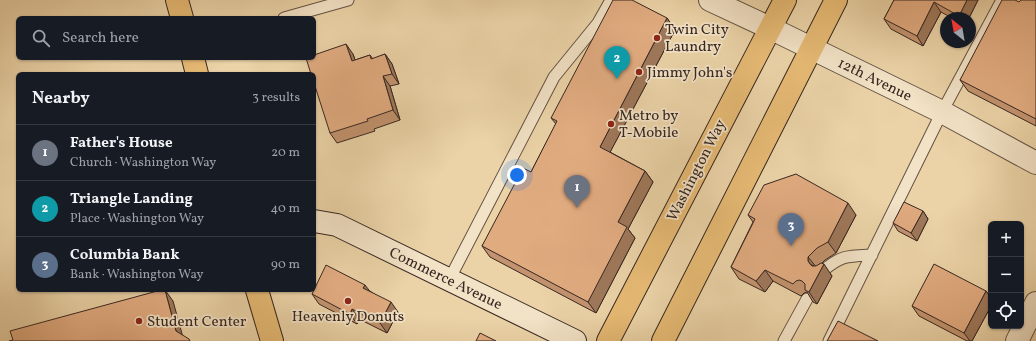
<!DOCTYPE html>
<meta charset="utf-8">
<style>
:root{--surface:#171b24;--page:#242831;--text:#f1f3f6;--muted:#9ea1a6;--line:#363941;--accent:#c59692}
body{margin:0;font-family:Vollkorn,serif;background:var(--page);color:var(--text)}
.controls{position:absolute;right:12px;bottom:12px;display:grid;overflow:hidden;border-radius:6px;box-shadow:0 1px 3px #0004}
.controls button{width:36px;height:36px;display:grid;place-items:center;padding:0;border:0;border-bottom:1px solid var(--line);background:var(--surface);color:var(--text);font:20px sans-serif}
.compass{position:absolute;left:940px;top:12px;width:36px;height:36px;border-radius:50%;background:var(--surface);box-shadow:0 1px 3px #0004;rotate:329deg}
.you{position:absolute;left:517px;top:175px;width:14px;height:14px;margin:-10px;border:3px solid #fff;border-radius:50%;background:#1a73e8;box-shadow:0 0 0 6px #1a73e833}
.badge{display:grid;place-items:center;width:26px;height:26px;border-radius:50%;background:var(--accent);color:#fff;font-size:13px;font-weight:700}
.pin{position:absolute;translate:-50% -33px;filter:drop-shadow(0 1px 2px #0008)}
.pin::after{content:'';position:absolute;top:21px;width:14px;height:12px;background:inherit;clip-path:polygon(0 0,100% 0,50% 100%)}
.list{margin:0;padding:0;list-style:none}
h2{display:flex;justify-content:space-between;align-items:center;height:52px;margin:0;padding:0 16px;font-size:17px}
h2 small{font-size:13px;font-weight:400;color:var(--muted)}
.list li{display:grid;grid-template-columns:26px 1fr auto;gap:12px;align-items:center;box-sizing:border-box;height:56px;padding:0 16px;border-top:1px solid var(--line)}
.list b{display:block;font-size:15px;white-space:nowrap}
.list p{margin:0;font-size:13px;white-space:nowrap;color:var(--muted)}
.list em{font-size:13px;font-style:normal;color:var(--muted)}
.icon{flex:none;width:22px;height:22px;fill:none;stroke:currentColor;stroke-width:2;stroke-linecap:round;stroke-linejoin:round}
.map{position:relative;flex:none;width:1036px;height:341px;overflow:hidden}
.search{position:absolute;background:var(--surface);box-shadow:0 1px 3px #0004;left:16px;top:16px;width:300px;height:44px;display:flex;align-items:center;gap:10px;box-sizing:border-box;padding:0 14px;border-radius:6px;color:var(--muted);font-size:15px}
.panel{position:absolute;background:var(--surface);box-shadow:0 1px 3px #0004;left:16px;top:72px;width:300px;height:220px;border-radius:6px}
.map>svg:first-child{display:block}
</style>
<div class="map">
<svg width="1036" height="341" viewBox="0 0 1036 341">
<rect width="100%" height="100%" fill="#ebd3a7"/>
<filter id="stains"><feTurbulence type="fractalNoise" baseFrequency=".005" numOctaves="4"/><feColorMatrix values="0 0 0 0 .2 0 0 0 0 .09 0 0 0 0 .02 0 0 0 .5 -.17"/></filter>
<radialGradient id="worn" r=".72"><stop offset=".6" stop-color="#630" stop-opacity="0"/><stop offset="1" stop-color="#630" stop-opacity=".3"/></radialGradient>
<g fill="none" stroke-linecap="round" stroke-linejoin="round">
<!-- service casing -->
<g stroke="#645242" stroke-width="13">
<path id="service" d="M 284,18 L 348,0
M 823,271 C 841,255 848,256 872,255
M 449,280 L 554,77 L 598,23 L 611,0
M 784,341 L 807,299
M 829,341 L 942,112 L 1002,0"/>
</g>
<!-- minor casing -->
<g stroke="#645242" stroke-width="24">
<path id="minor" d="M 710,0 L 770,28"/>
</g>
<!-- tertiary casing -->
<g stroke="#645242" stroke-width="24">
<path id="tertiary" d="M 770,28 L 942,112 L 1036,163
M 1017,341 L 1036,303"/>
</g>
<!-- secondary casing -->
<g stroke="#372721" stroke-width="24">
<path id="secondary" d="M 314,221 L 337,225 L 575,341"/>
</g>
<!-- primary casing -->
<g stroke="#372721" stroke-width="24">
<path id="primary" d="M 177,0 L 182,18
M 193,58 L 197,74
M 257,290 L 272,341
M 608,341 L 785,0
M 663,341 L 836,0"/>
</g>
<!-- service -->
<use href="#service" stroke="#f2e2c6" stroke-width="11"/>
<!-- minor -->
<use href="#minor" stroke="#f2e2c6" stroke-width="22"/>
<!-- tertiary -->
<use href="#tertiary" stroke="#f2e2c6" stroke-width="22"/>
<!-- secondary -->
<use href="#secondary" stroke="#f2e2c6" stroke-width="22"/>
<!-- primary -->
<use href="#primary" stroke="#e6ba74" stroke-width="22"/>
</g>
<!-- wall -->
<path fill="#c2936e" stroke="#372721" d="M 894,0 L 978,0 L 969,18 L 952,18 L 941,12 L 923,46 L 891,29 L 884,19 Z
M 1036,0 L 1036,126 L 968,91 L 960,80 L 1019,2 Z
M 667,18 L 675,30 L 610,152 L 645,171 L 653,182 L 628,229 L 635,238 L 596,313 L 490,257 L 482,246 L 531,172 L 556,124 L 551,118 Z
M 353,54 L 355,60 L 370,55 L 373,59 L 385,54 L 392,64 L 399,84 L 390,86 L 400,120 L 374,129 L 375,131 L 337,143 L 330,133 Z
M 923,211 L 928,219 L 917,241 L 898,231 L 893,223 Z
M 748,215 L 856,215 L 836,253 L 825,260 L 822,263 L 832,276 L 817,304 L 813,302 L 807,292 L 804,293 L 801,296 L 773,281 L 765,292 L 739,279 L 731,267 L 753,222 Z
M 370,291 L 398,312 L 387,333 L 359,319 L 357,324 L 319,304 L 312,294 Z
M 986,291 L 991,298 L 991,306 L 972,341 L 967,341 L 919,316 L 912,306 Z"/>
<!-- shaded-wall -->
<path fill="#9e785a" stroke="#372721" d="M 967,0 L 978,0 L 969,18 L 961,18 L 959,16 Z
M 934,2 L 941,12 L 923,46 L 917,36 Z
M 667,18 L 675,30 L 607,158 L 600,147 Z
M 346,44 L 353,54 L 359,71 L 352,61 Z
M 385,54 L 392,64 L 399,84 L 392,74 Z
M 383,76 L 390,86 L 400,120 L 393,110 Z
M 645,171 L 653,182 L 628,229 L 635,238 L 596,313 L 588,302 L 618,222 Z
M 848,203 L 856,215 L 836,253 L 828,242 Z
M 923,211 L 928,219 L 917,241 L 911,233 Z
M 808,257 L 817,268 L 810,264 L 808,261 Z
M 824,264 L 832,276 L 817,304 L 809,292 Z
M 765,270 L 773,281 L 765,292 L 756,281 Z
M 365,285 L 372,294 L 363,288 Z
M 165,290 L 173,301 L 184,341 L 176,331 Z
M 986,291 L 991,298 L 991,306 L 972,341 L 970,341 L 964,333 Z
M 391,302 L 398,312 L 387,333 L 380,323 Z
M 352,309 L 359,319 L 357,324 L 350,314 Z"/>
<!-- building -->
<path fill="#e1ab80" stroke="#372721" d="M 613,0 L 632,0 L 667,18 L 600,147 L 645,171 L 618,222 L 627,227 L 588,302 L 482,246 L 523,168 L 531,172 L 557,121 L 551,118 Z
M 894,0 L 967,0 L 959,16 L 934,2 L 917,36 L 884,19 Z
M 1002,0 L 1015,0 L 1019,2 L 1021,0 L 1036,0 L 1036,119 L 960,80 Z
M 346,44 L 352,61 L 370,55 L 371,59 L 385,54 L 392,74 L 383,76 L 393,110 L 367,119 L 368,121 L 330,133 L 314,83 L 314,74 L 311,74 L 306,58 L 314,58 L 314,55 Z
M 796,174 L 848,203 L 828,242 L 817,248 L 808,257 L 808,261 L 810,264 L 812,266 L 816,266 L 821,263 L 824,264 L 809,292 L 805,290 L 805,284 L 802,281 L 799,280 L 796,281 L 793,284 L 765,270 L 756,281 L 731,267 L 755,219 L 748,215 L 764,185 Z
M 904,202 L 923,211 L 911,233 L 893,223 Z
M 934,264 L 986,291 L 964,333 L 912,306 Z
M 326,265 L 365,285 L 363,288 L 391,302 L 380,323 L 352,309 L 350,314 L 312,294 Z
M 161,290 L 165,290 L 176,331 L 189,339 L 190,341 L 9,341 L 13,340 L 10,331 Z
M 838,321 L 878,341 L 827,341 Z
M 480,333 L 496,341 L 476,341 Z"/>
<!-- markers -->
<g fill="#8f2418" stroke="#f2e2c6" stroke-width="1.5">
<circle cx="657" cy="38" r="4"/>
<circle cx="639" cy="72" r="4"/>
<circle cx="611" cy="124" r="4"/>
<circle cx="348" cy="301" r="4"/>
<circle cx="139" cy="321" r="4"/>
</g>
<g text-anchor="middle" stroke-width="3.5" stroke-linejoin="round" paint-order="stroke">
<!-- poi labels -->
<g font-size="15" fill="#372721" stroke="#f2e2c6" text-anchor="start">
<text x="665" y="34">Twin City<tspan x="665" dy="17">Laundry</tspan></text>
<text x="647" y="77">Jimmy John's</text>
<text x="619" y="120">Metro by<tspan x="619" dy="17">T-Mobile</tspan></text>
<text x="348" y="321" text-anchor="middle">Heavenly Donuts</text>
<text x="147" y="326">Student Center</text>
</g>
<!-- street labels -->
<g font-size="15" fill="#372721" stroke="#f2e2c6">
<text transform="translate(875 79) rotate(26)" y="5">12th Avenue</text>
<text transform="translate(696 170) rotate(-63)" y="5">Washington Way</text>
<text transform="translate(446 278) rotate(26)" y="5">Commerce Avenue</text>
</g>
</g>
<rect width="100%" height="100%" filter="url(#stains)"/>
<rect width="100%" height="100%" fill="url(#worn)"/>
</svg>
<div class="controls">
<button>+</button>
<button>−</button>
<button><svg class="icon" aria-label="locate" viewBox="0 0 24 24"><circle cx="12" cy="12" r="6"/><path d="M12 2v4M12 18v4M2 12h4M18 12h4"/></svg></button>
</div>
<svg class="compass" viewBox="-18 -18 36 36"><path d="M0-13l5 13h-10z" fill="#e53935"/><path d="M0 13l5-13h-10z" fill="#9ea1a6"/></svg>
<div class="you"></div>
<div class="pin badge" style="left:577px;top:208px;background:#6b7280">1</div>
<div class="pin badge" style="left:617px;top:79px;background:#0f9aa8">2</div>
<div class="pin badge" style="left:791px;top:246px;background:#5c6f8a">3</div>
<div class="search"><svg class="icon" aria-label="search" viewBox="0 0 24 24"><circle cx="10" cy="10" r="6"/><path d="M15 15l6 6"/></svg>Search here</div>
<section class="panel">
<h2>Nearby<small>3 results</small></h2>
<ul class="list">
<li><span class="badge" style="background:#6b7280">1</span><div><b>Father's House</b><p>Church · Washington Way</p></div><em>20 m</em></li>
<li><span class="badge" style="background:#0f9aa8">2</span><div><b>Triangle Landing</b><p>Place · Washington Way</p></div><em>40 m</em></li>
<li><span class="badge" style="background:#5c6f8a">3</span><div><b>Columbia Bank</b><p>Bank · Washington Way</p></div><em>90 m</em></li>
</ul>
</section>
</div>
